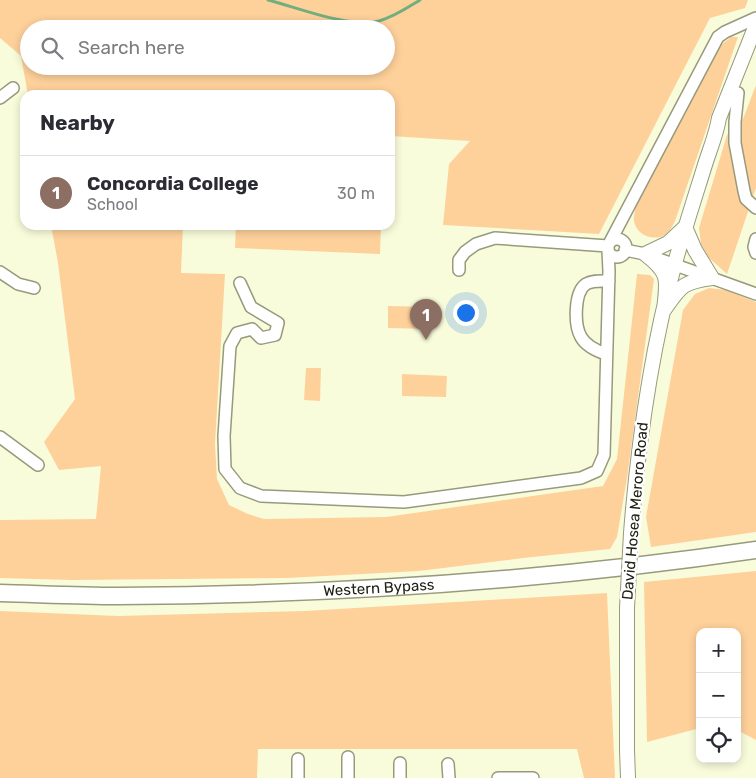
<!DOCTYPE html>
<meta charset="utf-8">
<style>
:root{--surface:#fff;--page:#f2f2f3;--text:#2b2b33;--muted:#7c7c81;--line:#e1e1e2;--accent:#0f766e}
body{margin:0;font-family:Rubik,sans-serif;background:var(--page);color:var(--text)}
.controls{position:absolute;right:15px;bottom:15px;display:grid;overflow:hidden;border-radius:10px;box-shadow:0 2px 8px #0003}
.controls button{width:45px;height:45px;display:grid;place-items:center;padding:0;border:0;border-bottom:1px solid var(--line);background:var(--surface);color:var(--text);font:25px sans-serif}
.you{position:absolute;left:465px;top:312px;width:18px;height:18px;margin:-12px;border:4px solid #fff;border-radius:50%;background:#1a73e8;box-shadow:0 0 0 8px #1a73e833}
.badge{display:grid;place-items:center;width:32px;height:32px;border-radius:50%;background:var(--accent);color:#fff;font-size:16px;font-weight:700}
.pin{position:absolute;translate:-50% -41px;filter:drop-shadow(0 1px 2px #0008)}
.pin::after{content:'';position:absolute;top:26px;width:18px;height:15px;background:inherit;clip-path:polygon(0 0,100% 0,50% 100%)}
.list{margin:0;padding:0;list-style:none}
h2{display:flex;justify-content:space-between;align-items:center;height:65px;margin:0;padding:0 20px;font-size:21px}
h2 small{font-size:16px;font-weight:400;color:var(--muted)}
.list li{display:grid;grid-template-columns:32px 1fr auto;gap:15px;align-items:center;box-sizing:border-box;height:75px;padding:0 20px;border-top:1px solid var(--line)}
.list b{display:block;font-size:19px;white-space:nowrap}
.list p{margin:0;font-size:16px;white-space:nowrap;color:var(--muted)}
.list em{font-size:16px;font-style:normal;color:var(--muted)}
.icon{flex:none;width:28px;height:28px;fill:none;stroke:currentColor;stroke-width:2;stroke-linecap:round;stroke-linejoin:round}
.map{position:relative;flex:none;width:756px;height:778px;overflow:hidden}
.search{position:absolute;background:var(--surface);box-shadow:0 2px 8px #0003;left:20px;top:20px;width:375px;height:55px;display:flex;align-items:center;gap:12px;box-sizing:border-box;padding:0 18px;border-radius:28px;color:var(--muted);font-size:19px}
.panel{position:absolute;background:var(--surface);box-shadow:0 2px 8px #0003;left:20px;top:90px;width:375px;height:140px;border-radius:15px}
.map>svg:first-child{display:block}
</style>
<div class="map">
<svg width="756" height="778" viewBox="0 0 756 778">
<rect width="100%" height="100%" fill="#f9fcdb"/>
<!-- green -->
<path fill="#fed19b" fill-rule="evenodd" d="M 0,0 L 748,0 L 745,8 L 710,18 L 599,234 L 443,225 L 449,164 L 470,141 L 390,136 L 390,95 L 28,95 L 21,56 L 0,38 ZM 29,29 L 386,29 L 386,66 L 29,66 Z
M 731,37 L 738,37 L 675,221 C 672,227 669,233 663,236 C 651,241 636,234 634,221 C 633,218 635,213 635,209 L 717,48 Z
M 756,85 L 756,188 L 727,274 L 708,257 L 701,244 L 699,228 L 727,135 L 743,119 Z
M 51,225 L 183,225 L 181,273 L 225,274 L 215,444 L 217,479 L 229,505 L 248,514 L 264,519 L 386,517 L 603,486 L 617,459 L 637,274 L 650,275 L 654,279 L 627,478 L 617,537 L 610,549 L 523,558 L 419,571 L 287,578 L 71,580 L 0,578 L 0,520 L 96,519 L 101,466 L 59,470 L 44,442 L 75,399 L 58,263 Z
M 236,225 L 381,225 L 380,254 L 235,248 Z
M 709,288 L 726,290 L 756,302 L 756,532 L 651,547 L 646,517 L 683,310 L 695,294 Z
M 388,306 L 432,307 L 431,329 L 388,328 Z
M 306,368 L 321,368 L 320,401 L 304,400 Z
M 402,374 L 447,376 L 446,397 L 402,396 Z
M 756,571 L 756,740 L 737,730 L 737,632 L 700,632 L 700,728 L 647,742 L 644,582 Z
M 607,593 L 615,778 L 584,778 L 577,749 L 258,749 L 257,778 L 0,778 L 0,611 L 118,616 L 305,611 Z"/>
<g fill="none" stroke-linecap="round" stroke-linejoin="round">
<!-- stream -->
<path stroke="#73af7e" stroke-width="3" d="M 268,0 C 296,7 352,29 379,21 C 394,17 407,8 420,0"/>
<!-- minor casing -->
<g stroke="#989a7c" stroke-width="14">
<path id="minor" d="M 738,93 L 735,122 L 735,143 L 744,191 L 746,199 L 756,208
M 0,98 L 13,88
M 756,239 L 754,247 L 756,253
M608 248a9 9 0 1 1 18 0a9 9 0 1 1-18 0Z
M 610,242 L 718,37 L 725,32 L 756,18
M 625,250 L 645,254 L 756,294
M 459,270 L 459,260 L 465,252 L 476,244 L 495,238 L 608,246
M 0,272 L 18,284 L 34,288
M 240,283 L 251,307 L 278,323 L 275,335 L 261,338 L 252,329 L 237,333 L 230,346 L 224,436 L 225,469 L 240,488 L 261,496 L 404,502 L 581,478 L 597,471 L 604,455 L 609,271 L 608,251
M 606,354 C 597,351 586,346 581,337 C 574,325 574,292 586,284 C 593,280 601,281 609,281
M 0,437 L 38,465
M 298,759 L 298,778
M 448,764 L 449,778
M 348,778 L 348,757
M 400,778 L 400,763
M 498,778 L 533,778"/>
</g>
<!-- major casing -->
<g stroke="#989a7c" stroke-width="16">
<path id="major" d="M 685,227 L 695,250 L 712,278 C 682,282 681,286 664,310 C 667,280 671,274 645,254 L 668,243 Z
M 631,533 C 638,443 651,351 675,263 C 684,231 694,200 704,168 C 709,151 716,136 719,118 L 756,25
M 627,608 L 627,750 L 628,778"/>
</g>
<!-- highway casing -->
<g stroke="#989a7c" stroke-width="19">
<g id="highway">
<path id="s1" d="M 0,593 C 39,594 79,596 118,596 C 331,595 545,581 756,550"/>
</g>
</g>
<!-- minor -->
<use href="#minor" stroke="#fff" stroke-width="11"/>
<!-- major -->
<use href="#major" stroke="#fff" stroke-width="14"/>
<!-- highway -->
<use href="#highway" stroke="#fff" stroke-width="16"/>
<!-- major-bridge casing -->
<g stroke="#989a7c" stroke-width="16" stroke-linecap="butt">
<path id="major-bridge" d="M 627,608 L 631,533"/>
</g>
<!-- major-bridge -->
<use href="#major-bridge" stroke="#fff" stroke-width="14"/>
</g>
<g text-anchor="middle" stroke-width="5" stroke-linejoin="round" paint-order="stroke">
<!-- street labels -->
<g font-size="15" fill="#212216" stroke="#fff">
<text transform="translate(635 511) rotate(-85)" y="5">David Hosea Meroro Road</text>
<text dy="5" stroke="none"><textPath href="#s1" startOffset="379">Western Bypass</textPath></text>
</g>
</g>
</svg>
<div class="controls">
<button>+</button>
<button>−</button>
<button><svg class="icon" aria-label="locate" viewBox="0 0 24 24"><circle cx="12" cy="12" r="6"/><path d="M12 2v4M12 18v4M2 12h4M18 12h4"/></svg></button>
</div>
<div class="you"></div>
<div class="pin badge" style="left:426px;top:340px;background:#8d6e63">1</div>
<div class="search"><svg class="icon" aria-label="search" viewBox="0 0 24 24"><circle cx="10" cy="10" r="6"/><path d="M15 15l6 6"/></svg>Search here</div>
<section class="panel">
<h2>Nearby<small></small></h2>
<ul class="list">
<li><span class="badge" style="background:#8d6e63">1</span><div><b>Concordia College</b><p>School</p></div><em>30 m</em></li>
</ul>
</section>
</div>
